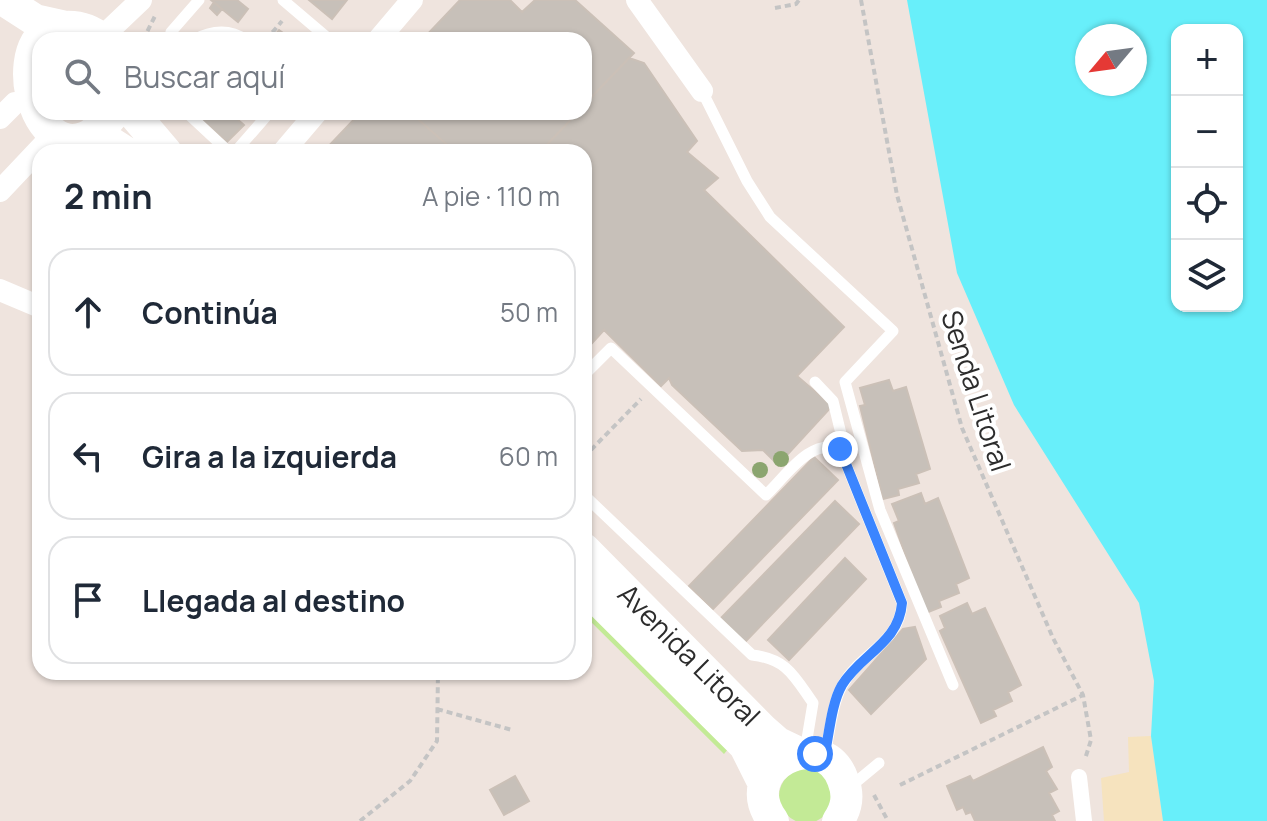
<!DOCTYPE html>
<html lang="es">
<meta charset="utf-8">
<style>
:root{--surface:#fff;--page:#f2f2f3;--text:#1f2937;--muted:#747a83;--line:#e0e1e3}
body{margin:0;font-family:Manrope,sans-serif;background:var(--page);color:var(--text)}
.controls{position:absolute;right:24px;top:24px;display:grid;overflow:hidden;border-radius:16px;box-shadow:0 2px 6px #0004}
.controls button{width:72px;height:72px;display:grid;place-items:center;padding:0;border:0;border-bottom:2px solid var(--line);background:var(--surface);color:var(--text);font:40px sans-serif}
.compass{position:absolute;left:1075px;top:24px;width:72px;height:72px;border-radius:50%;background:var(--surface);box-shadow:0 2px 6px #0004;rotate:241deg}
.stop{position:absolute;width:24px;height:24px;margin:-18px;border:6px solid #3b85ff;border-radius:50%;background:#fff}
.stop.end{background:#3b85ff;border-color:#fff;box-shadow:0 2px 8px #0008}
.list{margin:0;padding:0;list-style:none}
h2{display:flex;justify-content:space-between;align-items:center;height:104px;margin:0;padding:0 32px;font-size:34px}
h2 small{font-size:26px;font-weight:400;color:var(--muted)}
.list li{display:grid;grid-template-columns:52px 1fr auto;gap:24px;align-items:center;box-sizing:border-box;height:128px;margin:0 16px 16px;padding:0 16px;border:2px solid var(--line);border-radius:24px}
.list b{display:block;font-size:30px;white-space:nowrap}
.list em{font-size:26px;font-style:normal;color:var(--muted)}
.icon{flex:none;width:44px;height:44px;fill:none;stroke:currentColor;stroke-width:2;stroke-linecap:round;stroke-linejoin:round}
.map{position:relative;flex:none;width:1267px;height:821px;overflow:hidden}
.search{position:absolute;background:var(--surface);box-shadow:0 2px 6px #0004;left:32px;top:32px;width:560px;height:88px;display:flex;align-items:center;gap:20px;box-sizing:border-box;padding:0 28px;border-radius:24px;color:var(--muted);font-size:30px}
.panel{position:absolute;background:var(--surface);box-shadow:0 2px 6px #0004;left:32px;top:144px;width:560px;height:536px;border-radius:24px}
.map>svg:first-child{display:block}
</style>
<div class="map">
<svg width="1267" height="821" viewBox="0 0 1267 821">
<rect width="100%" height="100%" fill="#efe4de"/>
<!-- green -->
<path fill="#c3ea96" d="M 584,603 L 729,748 L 724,754 L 584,615 Z
M779 796a27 27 0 1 1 54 0a27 27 0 1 1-54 0Z"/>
<!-- sand -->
<path fill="#f6e3be" d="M 1151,736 L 1163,821 L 1104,821 L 1101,778 L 1129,772 L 1128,737 Z"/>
<!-- water -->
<path fill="#68effa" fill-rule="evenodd" d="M 907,0 L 1267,0 L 1267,821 L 1163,821 L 1151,736 L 1154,681 L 1139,603 L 1014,405 L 957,273 ZM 1177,30 L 1237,30 L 1237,306 L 1177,306 ZM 1087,36 L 1135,36 L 1135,84 L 1087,84 Z"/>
<!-- building -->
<path fill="#c7c0b9" stroke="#cbc0b7" stroke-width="2" d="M 211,0 L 237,0 L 248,9 L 238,22 Z
M 309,0 L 347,0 L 332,19 Z
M 460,0 L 510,0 L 522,12 L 535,0 L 575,0 L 634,53 L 584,105 L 584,40 L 422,40 Z
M 214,2 L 222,9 L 217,15 L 210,8 Z
M 279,30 L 290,38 L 289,40 L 271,40 Z
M 629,58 L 644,63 L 697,141 L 687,152 L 718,178 L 704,190 L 844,327 L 797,376 L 832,406 L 786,456 L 779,458 L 778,465 L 763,450 L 742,451 L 672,385 L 669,378 L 661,386 L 604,330 L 584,352 L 584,152 L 540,152 L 578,112 L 584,112 L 584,105 Z
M 193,112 L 229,112 L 244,125 L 227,142 Z
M 361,112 L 410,112 L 455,152 L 323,152 Z
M 410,112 L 578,112 L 540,152 L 455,152 Z
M 889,380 L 893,391 L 906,387 L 930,469 L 916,474 L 919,483 L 898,489 L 899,495 L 883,499 L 860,406 L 865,405 L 860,388 Z
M 814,457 L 838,480 L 713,609 L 689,586 Z
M 921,493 L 925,504 L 938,498 L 969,578 L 956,584 L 959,593 L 939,601 L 941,607 L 926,613 L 894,523 L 899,521 L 892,504 Z
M 835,501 L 859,524 L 745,642 L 721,618 Z
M 845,558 L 866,579 L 789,660 L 768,640 Z
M 967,603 L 972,614 L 985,608 L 1021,685 L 1008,692 L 1012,701 L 993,710 L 996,716 L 981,723 L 940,631 L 945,628 L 940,616 Z
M 915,627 L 926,659 L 871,714 L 849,690 L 903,629 Z
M 1043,747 L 1052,767 L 1046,771 L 1057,789 L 1049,793 L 1059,811 L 1052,815 L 1055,821 L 975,821 L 971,812 L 966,814 L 963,807 L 957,810 L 947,786 L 970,776 L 973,781 Z
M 515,776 L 529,801 L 504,815 L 490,790 Z"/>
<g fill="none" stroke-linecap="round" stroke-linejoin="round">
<!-- path -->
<path stroke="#c4c4c4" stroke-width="4" stroke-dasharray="6 4" stroke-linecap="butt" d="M 861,0 L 897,195 L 962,428 L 1053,638 L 1083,695 L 1091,740 L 1085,759
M 775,8 L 796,4 L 799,0
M 143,40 L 155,16
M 266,40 L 282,21
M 584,457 L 641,399
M 437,709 L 512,730
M 900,785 L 1083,695
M 874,795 L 888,821
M 360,821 L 410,781 L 437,741 L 438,672"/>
<!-- service -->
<path stroke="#fff" stroke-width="11" d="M 283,0 L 330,40
M 170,40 L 171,32 L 199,0
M 193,40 C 210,31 229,28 246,40
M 702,91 L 747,181 L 770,217 L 893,331 L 845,382 L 880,510 L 953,685
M 186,112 L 229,152
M 235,152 L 270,112
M 584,375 L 611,348 L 766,495 C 787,475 810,438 840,449 L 902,603 C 900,644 859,653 842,686 C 832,704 830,733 825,753
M 815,382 L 833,401 L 846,454
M 584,495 L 752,655 C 787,659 794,676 813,703 L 805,751
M 850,787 L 879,763"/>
<!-- pedestrian -->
<path stroke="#fff" stroke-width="16" d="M 1079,777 L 1084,821"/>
<!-- minor -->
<path stroke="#fff" stroke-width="22" d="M 637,0 L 702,91
M 101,38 L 141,0
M 378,40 L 412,0
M 0,118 L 15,103
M 283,152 L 317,112
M 0,191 L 51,137
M 0,290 L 40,307"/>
<!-- secondary -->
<path stroke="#fff" stroke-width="32" d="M 4,0 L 35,20 L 62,26
M 103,40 C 88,27 71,24 51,29 C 0,51 45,201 115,112
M 132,112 L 166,152
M 94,132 L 125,152
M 584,549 L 762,729 L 778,743 L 799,753
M 584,586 L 745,746 L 764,784
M 773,821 C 733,767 823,723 843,780 C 849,795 847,808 838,821"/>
</g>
<!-- trees -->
<g fill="#8ba56f">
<circle cx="781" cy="459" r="8"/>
<circle cx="760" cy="470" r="8"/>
</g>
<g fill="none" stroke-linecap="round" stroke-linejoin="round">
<!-- route -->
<path stroke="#3b85ff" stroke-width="10" d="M 815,754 L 824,758 C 829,736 831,704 842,685 C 861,654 899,643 902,603 L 840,449"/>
</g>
<g text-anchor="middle" stroke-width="8" stroke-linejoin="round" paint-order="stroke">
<!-- street labels -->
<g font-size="28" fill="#2c2c2c" stroke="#fff">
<text transform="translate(976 391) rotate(72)" y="10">Senda Litoral</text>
<text transform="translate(689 655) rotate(45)" y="10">Avenida Litoral</text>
</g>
</g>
</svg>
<div class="controls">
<button>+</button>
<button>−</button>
<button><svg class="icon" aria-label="locate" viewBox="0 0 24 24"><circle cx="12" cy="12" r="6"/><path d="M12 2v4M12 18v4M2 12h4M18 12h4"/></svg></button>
<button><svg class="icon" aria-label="layers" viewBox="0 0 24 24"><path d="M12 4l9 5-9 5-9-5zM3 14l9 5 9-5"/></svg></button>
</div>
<svg class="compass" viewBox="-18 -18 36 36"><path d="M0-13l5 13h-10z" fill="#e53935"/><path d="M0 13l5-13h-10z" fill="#747a83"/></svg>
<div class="stop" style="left:815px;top:754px"></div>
<div class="stop end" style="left:840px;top:449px"></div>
<div class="search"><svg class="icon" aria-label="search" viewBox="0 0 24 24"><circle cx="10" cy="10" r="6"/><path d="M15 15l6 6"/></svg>Buscar aquí</div>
<section class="panel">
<h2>2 min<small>A pie · 110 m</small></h2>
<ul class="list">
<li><svg class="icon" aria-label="ahead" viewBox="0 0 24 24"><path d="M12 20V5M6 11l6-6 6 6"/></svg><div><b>Continúa</b></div><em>50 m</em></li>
<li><svg class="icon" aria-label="left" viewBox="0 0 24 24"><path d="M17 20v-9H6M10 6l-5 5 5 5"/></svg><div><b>Gira a la izquierda</b></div><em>60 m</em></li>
<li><svg class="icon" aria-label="arrive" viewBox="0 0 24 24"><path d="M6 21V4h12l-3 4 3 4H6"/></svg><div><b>Llegada al destino</b></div></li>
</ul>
</section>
</div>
